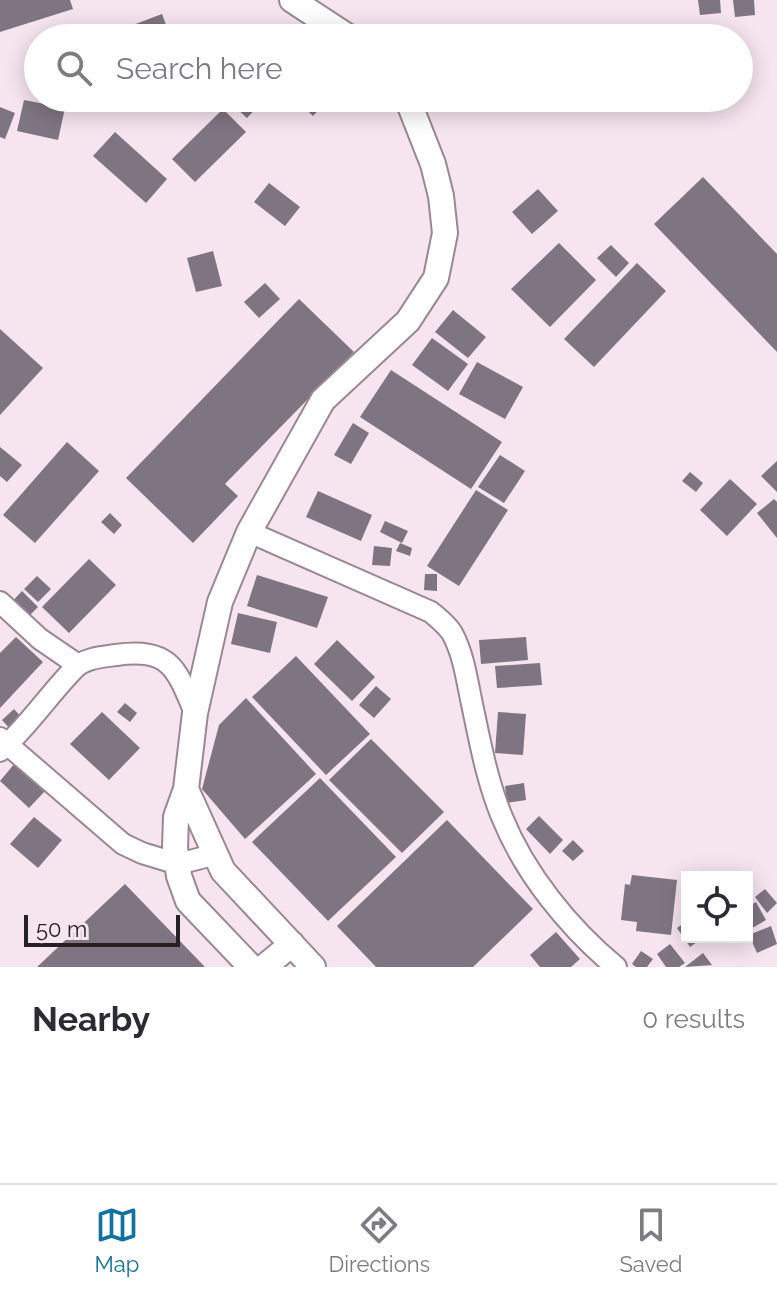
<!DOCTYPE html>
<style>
:root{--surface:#fff;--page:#f2f2f3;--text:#2b2b33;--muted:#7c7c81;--line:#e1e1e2;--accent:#11729f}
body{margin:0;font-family:Raleway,sans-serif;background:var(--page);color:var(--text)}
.controls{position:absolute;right:24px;bottom:24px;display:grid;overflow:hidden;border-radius:0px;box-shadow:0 4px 20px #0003}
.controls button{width:72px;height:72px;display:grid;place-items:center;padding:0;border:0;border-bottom:2px solid var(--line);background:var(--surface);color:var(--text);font:40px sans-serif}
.scale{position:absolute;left:24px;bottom:20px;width:156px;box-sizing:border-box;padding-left:8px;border:4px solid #272024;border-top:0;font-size:22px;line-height:28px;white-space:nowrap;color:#272024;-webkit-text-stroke:6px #f6e4ef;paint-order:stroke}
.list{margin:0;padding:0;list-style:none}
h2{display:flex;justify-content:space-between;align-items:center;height:104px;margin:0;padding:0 32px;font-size:34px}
h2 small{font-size:26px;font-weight:400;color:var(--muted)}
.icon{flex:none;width:44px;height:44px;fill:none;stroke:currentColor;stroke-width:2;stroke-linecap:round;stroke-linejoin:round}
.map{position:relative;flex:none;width:777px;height:967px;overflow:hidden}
.search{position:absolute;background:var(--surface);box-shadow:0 4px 20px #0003;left:24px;right:24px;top:24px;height:88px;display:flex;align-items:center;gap:20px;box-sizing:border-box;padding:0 28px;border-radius:44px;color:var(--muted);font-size:30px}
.sheet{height:216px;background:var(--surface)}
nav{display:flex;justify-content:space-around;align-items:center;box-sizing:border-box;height:112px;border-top:2px solid var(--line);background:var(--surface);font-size:22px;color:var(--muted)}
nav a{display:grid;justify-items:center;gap:4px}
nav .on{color:var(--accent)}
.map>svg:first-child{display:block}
</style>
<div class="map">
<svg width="777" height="967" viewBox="0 0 777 967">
<rect width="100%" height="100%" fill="#f6e4ef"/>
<!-- building -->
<path fill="#7f7482" d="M 0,0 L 70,0 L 73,9 L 0,32 Z
M 698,0 L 720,0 L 721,13 L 700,15 Z
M 733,0 L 754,0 L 755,15 L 735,17 Z
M 162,14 L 171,38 L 104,38 L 104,36 Z
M 230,98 L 266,98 L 247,118 L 228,101 Z
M 294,98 L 330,98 L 313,116 Z
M 24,100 L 65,108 L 58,140 L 17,131 Z
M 0,107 L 15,113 L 5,139 L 0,137 Z
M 223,109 L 246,132 L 195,182 L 172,159 Z
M 115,132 L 167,179 L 146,203 L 93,156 Z
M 703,177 L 777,254 L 777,352 L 654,224 Z
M 269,183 L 300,207 L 285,226 L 254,202 Z
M 538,189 L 558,211 L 532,234 L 512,212 Z
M 559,243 L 596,280 L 550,327 L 511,289 Z
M 611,245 L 629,263 L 616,277 L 597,258 Z
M 213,251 L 222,286 L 196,292 L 187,258 Z
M 637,263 L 666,291 L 594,367 L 564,339 Z
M 265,283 L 280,299 L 259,318 L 244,302 Z
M 299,299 L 354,352 L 225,484 L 238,496 L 193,543 L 126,478 Z
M 453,310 L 486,337 L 468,358 L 435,332 Z
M 0,329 L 43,368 L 0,415 Z
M 432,338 L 468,364 L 448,391 L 412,365 Z
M 477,362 L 523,387 L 505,419 L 459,394 Z
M 391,370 L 502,442 L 471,489 L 360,417 Z
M 353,423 L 369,433 L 351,464 L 334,455 Z
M 67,442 L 99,471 L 35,543 L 3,515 Z
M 0,447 L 22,465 L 7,482 L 0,476 Z
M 500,455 L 525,471 L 504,503 L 478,487 Z
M 777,461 L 777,492 L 761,476 Z
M 690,472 L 703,483 L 696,492 L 682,481 Z
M 730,479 L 757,504 L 727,536 L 700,510 Z
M 476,490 L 508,510 L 459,586 L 427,566 Z
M 318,491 L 372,515 L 361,541 L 306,517 Z
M 774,499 L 777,502 L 777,538 L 757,513 Z
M 110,513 L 122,525 L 114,534 L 101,522 Z
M 385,521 L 408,531 L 402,543 L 380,532 Z
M 400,543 L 412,548 L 410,556 L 396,551 Z
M 374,546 L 392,548 L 390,566 L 372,565 Z
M 89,559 L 116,585 L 69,633 L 42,607 Z
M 425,574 L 437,574 L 437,591 L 424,590 Z
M 257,575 L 328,597 L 317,628 L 247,606 Z
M 37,576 L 51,589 L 38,602 L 24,589 Z
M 22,591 L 38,607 L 24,621 L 8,606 Z
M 238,613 L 277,622 L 270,653 L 231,644 Z
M 16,637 L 43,662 L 0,708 L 0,653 Z
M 526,637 L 528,660 L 481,664 L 479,640 Z
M 337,640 L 375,677 L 352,701 L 314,664 Z
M 296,656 L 370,734 L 326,775 L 252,697 Z
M 540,663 L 542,685 L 497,688 L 495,666 Z
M 376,686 L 391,699 L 374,718 L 359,705 Z
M 246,698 L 316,774 L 245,839 L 202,789 L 219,725 Z
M 125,703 L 137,713 L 130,722 L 117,712 Z
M 14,709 L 23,719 L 11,730 L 2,720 Z
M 102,712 L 140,748 L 109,780 L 70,744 Z
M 498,712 L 526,714 L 523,755 L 495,753 Z
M 371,739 L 444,812 L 402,853 L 329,780 Z
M 15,763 L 45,791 L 29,808 L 0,781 Z
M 320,778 L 396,857 L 328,921 L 252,842 Z
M 524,783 L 526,800 L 507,803 L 505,786 Z
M 539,816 L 563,840 L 550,854 L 526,829 Z
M 34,817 L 62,840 L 38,868 L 10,844 Z
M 447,820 L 533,909 L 473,967 L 376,967 L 337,926 Z
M 573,840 L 584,851 L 573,861 L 562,851 Z
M 690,871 L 711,873 L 711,877 L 689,877 Z
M 632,875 L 677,880 L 671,935 L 636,931 L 637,922 L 621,920 L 625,884 L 630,885 Z
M 125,884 L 205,967 L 37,967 Z
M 765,889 L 777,903 L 767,913 L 755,897 Z
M 756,902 L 766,920 L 747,931 L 747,907 Z
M 687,921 L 687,937 L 704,937 L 690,947 L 677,928 Z
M 771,926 L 777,944 L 757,953 L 749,935 Z
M 556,932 L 580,959 L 571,967 L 540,967 L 530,955 Z
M 670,944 L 685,963 L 679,967 L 666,967 L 657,954 Z
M 641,951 L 653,959 L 647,967 L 636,967 L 632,964 Z
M 703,953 L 712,965 L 685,967 Z"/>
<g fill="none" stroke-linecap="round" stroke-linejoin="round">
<!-- minor casing -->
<g stroke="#998893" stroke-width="24">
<path id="minor" d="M 249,532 L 431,612 C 438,618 447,625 452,633 C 464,655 467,681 472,704 C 480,742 487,781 502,817 C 525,874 569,928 616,967
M 0,602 L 40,639 L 78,665
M 0,738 L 123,844 L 142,853 L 178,864 L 213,855
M 0,751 C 28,727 49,694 75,668 C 85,658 102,657 116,655 C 170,648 176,667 195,713"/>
</g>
<!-- tertiary casing -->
<g stroke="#998893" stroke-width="28">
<path id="tertiary" d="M 292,0 L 350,38
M 186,789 L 223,871 L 313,967
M 251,967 L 188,901 L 179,876 L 175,848 L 176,817 L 186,789 L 195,713 L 220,602 L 249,532 L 323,400 L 408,321 L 436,278 L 445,233 L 441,196 L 433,164 L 407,98
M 264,967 L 292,944"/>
</g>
<!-- minor -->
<use href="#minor" stroke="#fff" stroke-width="20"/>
<!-- tertiary -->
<use href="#tertiary" stroke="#fff" stroke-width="24"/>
</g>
</svg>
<div class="controls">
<button><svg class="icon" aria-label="locate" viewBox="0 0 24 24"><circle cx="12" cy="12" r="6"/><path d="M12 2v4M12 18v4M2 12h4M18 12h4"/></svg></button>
</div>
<div class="scale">50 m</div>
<div class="search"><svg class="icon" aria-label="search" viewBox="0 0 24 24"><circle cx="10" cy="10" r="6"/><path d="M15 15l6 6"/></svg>Search here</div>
</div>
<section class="sheet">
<h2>Nearby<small>0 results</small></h2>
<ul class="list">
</ul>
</section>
<nav>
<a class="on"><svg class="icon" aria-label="map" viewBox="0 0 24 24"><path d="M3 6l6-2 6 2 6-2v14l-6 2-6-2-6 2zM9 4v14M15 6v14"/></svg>Map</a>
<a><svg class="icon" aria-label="directions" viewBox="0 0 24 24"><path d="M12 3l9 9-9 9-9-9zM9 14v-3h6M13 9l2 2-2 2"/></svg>Directions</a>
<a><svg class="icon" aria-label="saved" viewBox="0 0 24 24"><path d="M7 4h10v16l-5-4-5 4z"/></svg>Saved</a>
</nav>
